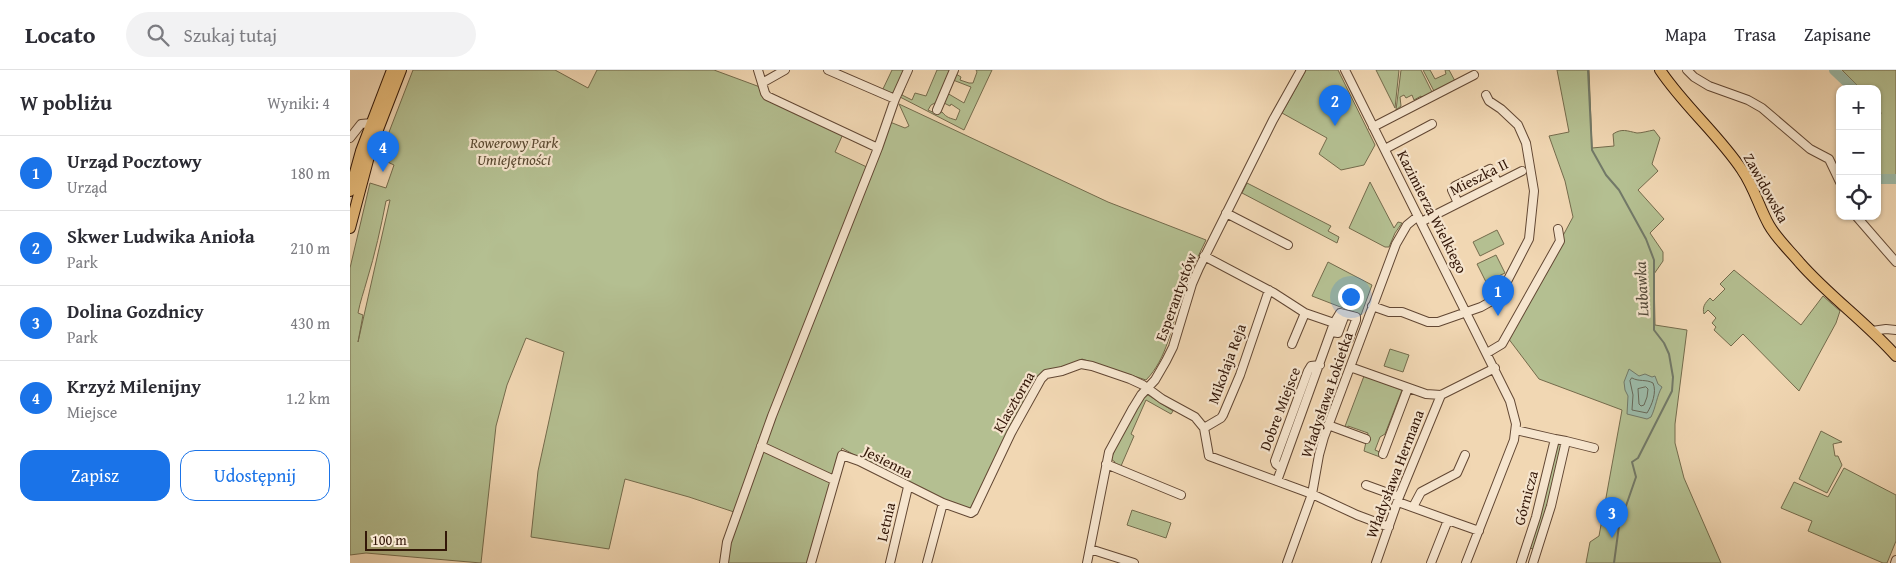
<!DOCTYPE html>
<html lang="pl">
<meta charset="utf-8">
<style>
:root{--surface:#fff;--page:#f2f2f3;--text:#2b2b33;--muted:#7c7c81;--line:#e1e1e2;--accent:#1a73e8}
body{margin:0;font-family:"Gentium Book Plus",serif;background:var(--page);color:var(--text)}
.controls{position:absolute;right:15px;top:15px;display:grid;overflow:hidden;border-radius:10px;box-shadow:0 1px 4px #0004}
.controls button{width:45px;height:45px;display:grid;place-items:center;padding:0;border:0;border-bottom:1px solid var(--line);background:var(--surface);color:var(--text);font:25px sans-serif}
.scale{position:absolute;left:15px;bottom:12px;width:82px;box-sizing:border-box;padding-left:5px;border:2px solid #331708;border-top:0;font-size:14px;line-height:18px;white-space:nowrap;color:#331708;-webkit-text-stroke:4px #f6e5ce;paint-order:stroke}
.you{position:absolute;left:1000px;top:226px;width:18px;height:18px;margin:-12px;border:4px solid #fff;border-radius:50%;background:#1a73e8;box-shadow:0 0 0 8px #1a73e833}
.badge{display:grid;place-items:center;width:32px;height:32px;border-radius:50%;background:var(--accent);color:#fff;font-size:16px;font-weight:700}
.pin{position:absolute;translate:-50% -41px;filter:drop-shadow(0 1px 2px #0008)}
.pin::after{content:'';position:absolute;top:26px;width:18px;height:15px;background:inherit;clip-path:polygon(0 0,100% 0,50% 100%)}
.list{margin:0;padding:0;list-style:none}
h2{display:flex;justify-content:space-between;align-items:center;height:65px;margin:0;padding:0 20px;font-size:21px}
h2 small{font-size:16px;font-weight:400;color:var(--muted)}
.list li{display:grid;grid-template-columns:32px 1fr auto;gap:15px;align-items:center;box-sizing:border-box;height:75px;padding:0 20px;border-top:1px solid var(--line)}
.list b{display:block;font-size:19px;white-space:nowrap}
.list p{margin:0;font-size:16px;white-space:nowrap;color:var(--muted)}
.list em{font-size:16px;font-style:normal;color:var(--muted)}
.actions{display:flex;gap:10px;padding:15px 20px}
.actions a{flex:1;padding:11px 0;border:1px solid var(--accent);border-radius:15px;text-align:center;font-size:18px;color:var(--accent)}
.actions .main{background:var(--accent);color:#fff}
.icon{flex:none;width:28px;height:28px;fill:none;stroke:currentColor;stroke-width:2;stroke-linecap:round;stroke-linejoin:round}
.map{position:relative;flex:none;width:1546px;height:493px;overflow:hidden}
header{display:flex;align-items:center;gap:30px;box-sizing:border-box;height:70px;padding:0 25px;background:var(--surface);border-bottom:1px solid var(--line)}
header strong{font-size:24px}
nav{display:flex;gap:28px;margin-inline-start:auto;font-size:18px}
.search{width:350px;height:45px;background:var(--page);display:flex;align-items:center;gap:12px;box-sizing:border-box;padding:0 18px;border-radius:28px;color:var(--muted);font-size:19px}
main{display:flex}
aside{flex:1;background:var(--surface)}
.map>svg:first-child{display:block}
</style>
<header>
<strong>Locato</strong>
<div class="search"><svg class="icon" aria-label="search" viewBox="0 0 24 24"><circle cx="10" cy="10" r="6"/><path d="M15 15l6 6"/></svg>Szukaj tutaj</div>
<nav><a>Mapa</a><a>Trasa</a><a>Zapisane</a></nav>
</header>
<main>
<aside>
<h2>W pobliżu<small>Wyniki: 4</small></h2>
<ul class="list">
<li><span class="badge">1</span><div><b>Urząd Pocztowy</b><p>Urząd</p></div><em>180 m</em></li>
<li><span class="badge">2</span><div><b>Skwer Ludwika Anioła</b><p>Park</p></div><em>210 m</em></li>
<li><span class="badge">3</span><div><b>Dolina Gozdnicy</b><p>Park</p></div><em>430 m</em></li>
<li><span class="badge">4</span><div><b>Krzyż Milenijny</b><p>Miejsce</p></div><em>1.2 km</em></li>
</ul>
<div class="actions"><a class="main">Zapisz</a><a>Udostępnij</a></div>
</aside>
<div class="map">
<svg width="1546" height="493" viewBox="0 0 1546 493">
<rect width="100%" height="100%" fill="#f1d7b3"/>
<filter id="stains"><feTurbulence type="fractalNoise" baseFrequency=".004" numOctaves="4"/><feColorMatrix values="0 0 0 0 .2 0 0 0 0 .09 0 0 0 0 .02 0 0 0 .5 -.17"/></filter>
<radialGradient id="worn" r=".72"><stop offset=".6" stop-color="#630" stop-opacity="0"/><stop offset="1" stop-color="#630" stop-opacity=".3"/></radialGradient>
<!-- green -->
<path fill="#b4bf91" stroke="#746b4c" fill-rule="evenodd" d="M 63,0 L 205,0 L 238,18 L 247,0 L 364,0 L 410,17 L 413,26 L 493,64 L 485,82 L 521,99 L 540,52 L 555,58 L 559,56 L 549,34 L 758,132 L 856,170 C 847,189 837,208 831,228 C 822,255 817,289 796,310 L 732,289 L 711,299 L 692,302 L 663,355 L 620,439 L 611,439 L 556,414 L 492,378 L 458,493 L 372,493 L 384,442 L 339,427 L 275,409 L 259,479 L 181,467 L 188,401 L 214,282 L 176,268 L 157,315 L 146,356 L 131,493 L 16,483 L 0,485 L 0,198 L 20,113 L 36,118 L 44,95 L 29,88 ZM 39,130 L 40,130 L 8,272 L 13,245 L 8,243 C 10,232 14,221 17,210 C 25,184 31,157 36,131 Z
M 542,0 L 555,0 L 543,25 L 532,21 Z
M 587,0 L 601,0 L 587,32 L 581,35 L 578,40 L 587,44 L 589,42 L 592,42 C 597,48 600,48 606,50 L 610,40 L 601,34 L 600,36 L 594,33 L 597,23 L 614,33 L 621,17 L 603,10 L 606,4 L 611,7 L 610,10 L 619,13 L 623,13 L 627,2 L 626,0 L 642,0 L 614,60 L 550,27 L 553,17 L 555,17 L 552,25 L 562,30 L 565,23 L 576,26 Z
M 956,0 L 988,0 L 1025,75 L 1014,95 L 991,100 L 969,84 L 977,68 L 932,43 Z
M 1026,0 L 1049,0 L 1045,38 Z
M 1051,0 L 1071,0 L 1083,24 L 1073,28 L 1071,26 L 1064,30 L 1062,25 L 1056,28 L 1054,25 L 1050,27 L 1051,36 L 1046,40 Z
M 1073,0 L 1080,0 L 1085,9 L 1096,4 L 1095,0 L 1099,0 L 1105,11 L 1085,23 Z
M 1207,0 L 1239,0 L 1242,78 L 1264,76 L 1263,64 C 1272,58 1277,61 1287,63 C 1292,63 1298,61 1304,60 L 1310,68 L 1302,94 L 1308,101 L 1288,120 L 1314,149 L 1300,163 L 1313,182 L 1313,191 L 1304,204 L 1305,255 L 1337,260 L 1325,354 L 1325,373 L 1334,408 L 1371,493 L 1236,493 L 1240,472 L 1249,466 L 1272,340 L 1189,309 L 1158,268 L 1223,147 L 1215,111 L 1199,66 L 1219,62 Z
M 1492,0 L 1546,0 L 1546,105 L 1535,107 L 1527,105 L 1527,56 L 1531,43 L 1527,36 L 1527,19 L 1511,19 Z
M 1020,112 L 1044,158 L 1048,152 L 1052,153 L 1045,163 L 1039,177 L 1035,177 L 999,158 Z
M 897,113 L 981,156 L 978,161 L 989,167 L 987,173 L 892,123 Z
M 1147,160 L 1154,174 L 1130,186 L 1123,172 Z
M 1146,185 L 1155,203 L 1136,212 L 1127,194 Z
M 978,192 L 1022,215 L 1011,245 L 962,226 Z
M 1384,200 L 1451,255 L 1473,226 L 1490,241 L 1486,253 L 1449,321 L 1393,264 L 1381,276 L 1364,260 L 1366,257 L 1362,253 L 1366,248 L 1358,240 L 1354,244 C 1352,237 1355,233 1360,228 L 1363,231 L 1375,219 L 1370,214 Z
M 1040,279 L 1059,285 L 1053,302 L 1034,296 Z
M 1014,306 L 1052,320 L 1035,364 L 1030,367 L 1025,380 L 1032,383 L 1030,387 L 1014,381 L 1018,363 L 998,356 L 997,360 L 994,359 Z
M 798,325 L 823,341 L 821,344 L 796,330 L 781,364 L 784,366 L 771,396 L 764,394 L 765,392 L 761,389 L 772,363 L 794,327 Z
M 1471,361 L 1492,372 L 1483,374 L 1485,386 L 1488,386 L 1492,395 L 1477,423 L 1449,409 Z
M 1207,373 L 1212,374 L 1204,417 L 1184,479 L 1179,478 Z
M 1494,398 L 1546,425 L 1546,471 L 1537,493 L 1533,493 L 1458,461 L 1462,451 L 1431,438 L 1444,412 L 1478,427 Z
M 782,440 L 821,453 L 816,468 L 777,455 Z"/>
<!-- water -->
<path fill="#9cbaa8" stroke="#727968" d="M 1279,299 L 1289,306 L 1295,304 L 1302,307 L 1305,306 L 1308,314 L 1312,317 C 1307,325 1306,337 1301,347 L 1297,349 L 1277,344 L 1278,326 L 1275,320 L 1274,312 Z"/>
<g fill="none" stroke-linecap="round" stroke-linejoin="round">
<!-- shore -->
<path stroke="#686858" stroke-width="1" d="M 1282,308 C 1289,312 1296,309 1303,313 C 1307,322 1302,335 1297,343 L 1282,340 L 1283,325 L 1280,311 Z
M 1296,317 L 1298,319 L 1297,327 L 1294,335 L 1291,336 L 1289,334 L 1288,319 Z"/>
<!-- stream -->
<path stroke="#727968" stroke-width="2" d="M 1238,0 L 1242,80 L 1256,105 L 1269,120 L 1296,169 L 1304,190 L 1304,260 L 1314,273 L 1319,284 L 1323,307 L 1322,321 L 1288,388 L 1282,392 L 1286,407 L 1269,456 L 1264,493"/>
<!-- river -->
<path stroke="#9cbaa8" stroke-width="10" d="M 1484,0 L 1504,19
M 1527,109 L 1546,109"/>
<!-- minor casing -->
<g stroke="#624733" stroke-width="10">
<path id="minor" d="M 408,0 L 415,23 L 417,26 L 528,78
M 478,0 L 545,29
M 995,0 L 1160,331 L 1166,354 L 1164,370 L 1116,493
M 1337,0 L 1344,7 L 1359,16 L 1398,30 L 1412,38 L 1460,79 L 1479,89 L 1490,112
M 412,13 L 435,0
M 587,40 L 604,0
M 1023,57 L 1124,5
M 0,68 L 11,54 L 22,53
M 1035,79 L 1082,54
M 1108,133 L 1102,120 L 1105,116 L 1140,99 L 1148,113
M 876,143 L 938,175
M 1506,146 L 1546,192
M 1071,152 L 1172,101
M 854,186 L 924,223 L 955,243
M 1022,236 L 1039,242 L 1052,242 L 1078,252 L 1088,252 L 1131,237 L 1147,228 L 1151,223 L 1179,169 L 1184,121 L 1176,73 L 1168,55 L 1151,39 L 1139,31 L 1136,25
M 984,253 L 990,243 L 1006,247 L 1006,250 L 999,269
M 1522,261 L 1536,259 L 1546,260
M 982,262 L 988,263 L 994,247
M 1137,283 L 1152,274 L 1210,171 L 1208,159
M 1000,297 L 1076,324 L 1091,325 L 1145,298
M 978,355 L 1016,369
M 854,358 L 871,348 L 873,345 L 890,305 L 919,220
M 1166,360 L 1205,369
M 1216,371 L 1244,378
M 411,376 L 484,410
M 1033,384 L 1058,318
M 756,394 L 831,425
M 931,398 L 926,394 L 925,391 L 958,301 L 961,296 L 970,295
M 927,411 L 984,253 L 955,243 L 942,274
M 1016,415 L 1049,427
M 1048,432 L 1098,450
M 1063,437 L 1071,422 L 1107,403 L 1115,385
M 740,479 L 784,493
M 374,493 L 377,472 L 422,346 L 528,78 L 545,29 L 558,0
M 461,493 L 492,385 L 509,391 L 593,433 L 621,443 L 624,441 L 661,363 L 691,309 L 696,304 L 712,301 L 731,294 L 742,296 L 780,309 L 793,315 L 812,329 L 845,347 L 854,358 L 859,386 L 962,424 L 1007,445 L 1039,457
M 540,493 L 558,417
M 577,493 L 593,433
M 737,493 L 759,382 L 783,338 L 791,325 L 805,310 L 816,291 L 823,277 L 842,214 L 849,198 L 923,50 L 951,0
M 937,493 L 962,424 L 969,385 L 974,367 L 1046,174 L 1057,155 L 1068,146
M 1026,493 L 1049,427 L 1091,325
M 1081,493 L 1098,450 L 1129,461
M 1171,493 L 1186,447 L 1205,369 L 1216,371 L 1201,436 L 1183,493
M 1545,493 L 1546,490"/>
</g>
<!-- major casing -->
<g stroke="#331708" stroke-width="12">
<path id="major" d="M 1310,0 C 1334,36 1368,64 1392,100 C 1404,117 1409,137 1419,155 C 1427,169 1440,181 1450,193 C 1480,227 1516,252 1546,286
M 0,121 L 11,81 L 42,0
M 0,158 L 22,75 L 51,0"/>
</g>
<!-- minor -->
<use href="#minor" stroke="#f6e5ce" stroke-width="8"/>
<!-- major -->
<use href="#major" stroke="#e8bc7a" stroke-width="10"/>
</g>
<g text-anchor="middle" stroke-width="4.5" stroke-linejoin="round" paint-order="stroke">
<!-- park labels -->
<g font-size="15" font-style="italic" fill="#5a4931" stroke="#f6e5ce">
<text x="164" y="78">Rowerowy Park<tspan x="164" dy="17">Umiejętności</tspan></text>
</g>
<!-- street labels -->
<g font-size="15" fill="#331708" stroke="#f6e5ce">
<text transform="translate(1129 107) rotate(-27)" y="5">Mieszka II</text>
<text transform="translate(1416 118) rotate(61)" y="5">Zawidowska</text>
<text transform="translate(1082 142) rotate(63)" y="5">Kazimierza Wielkiego</text>
<text transform="translate(826 227) rotate(-70)" y="5">Esperantystów</text>
<text transform="translate(877 294) rotate(-70)" y="5">Mikołaja Reja</text>
<text transform="translate(977 325) rotate(-71)" y="5">Władysława Łokietka</text>
<text transform="translate(664 332) rotate(-60)" y="5">Klasztorna</text>
<text transform="translate(930 339) rotate(-69)" y="5">Dobre Miejsce</text>
<text transform="translate(538 392) rotate(27)" y="5">Jesienna</text>
<text transform="translate(1045 404) rotate(-69)" y="5">Władysława Hermana</text>
<text transform="translate(1176 428) rotate(-75)" y="5">Górnicza</text>
<text transform="translate(536 452) rotate(-77)" y="5">Letnia</text>
</g>
<!-- water labels -->
<g font-size="16" font-style="italic" fill="#524838" stroke="#f6e5ce">
<text transform="translate(1291 219) rotate(-93)" y="6">Lubawka</text>
</g>
</g>
<rect width="100%" height="100%" filter="url(#stains)"/>
<rect width="100%" height="100%" fill="url(#worn)"/>
</svg>
<div class="controls">
<button>+</button>
<button>−</button>
<button><svg class="icon" aria-label="locate" viewBox="0 0 24 24"><circle cx="12" cy="12" r="6"/><path d="M12 2v4M12 18v4M2 12h4M18 12h4"/></svg></button>
</div>
<div class="scale">100 m</div>
<div class="you"></div>
<div class="pin badge" style="left:1148px;top:246px">1</div>
<div class="pin badge" style="left:985px;top:56px">2</div>
<div class="pin badge" style="left:1262px;top:468px">3</div>
<div class="pin badge" style="left:33px;top:102px">4</div>
</div>
</main>
